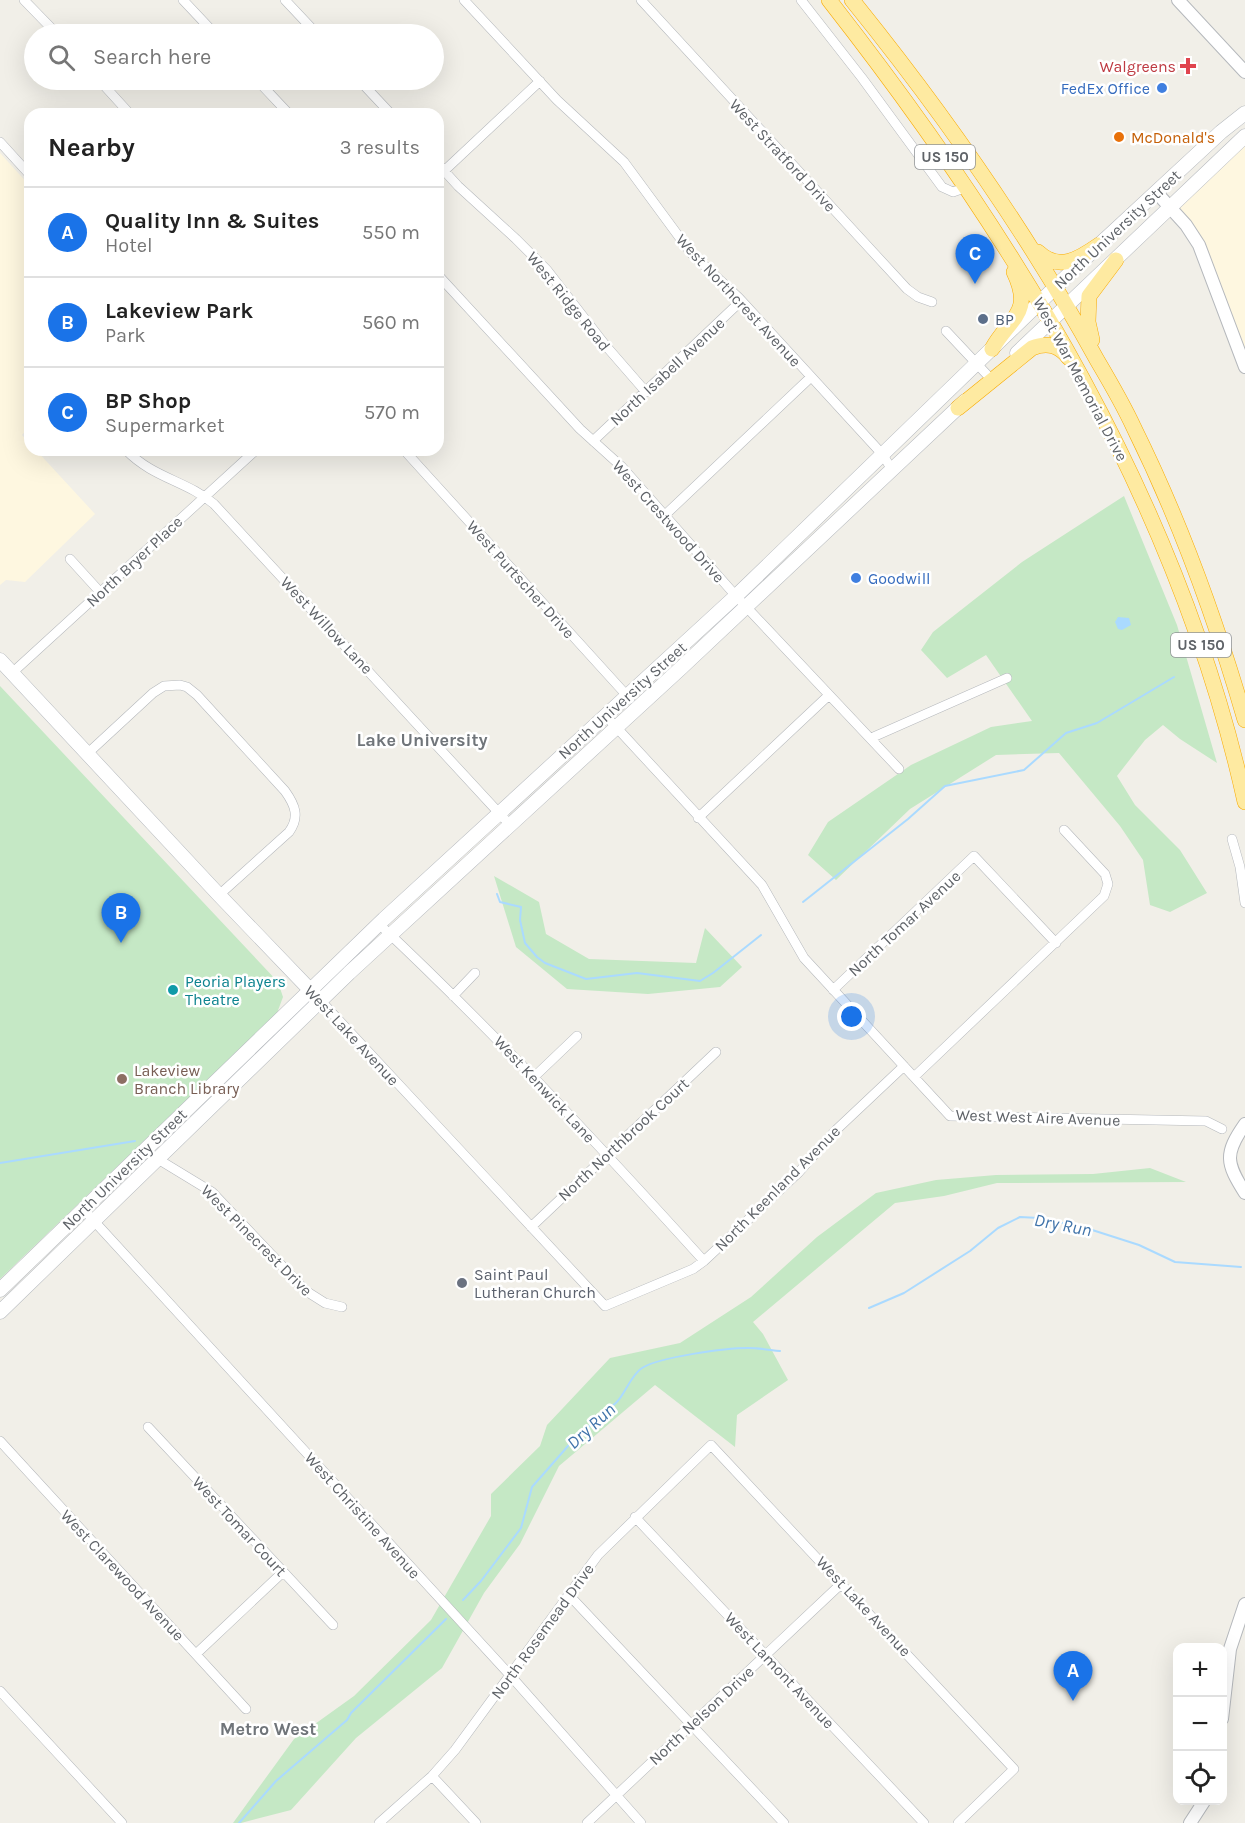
<!DOCTYPE html>
<meta charset="utf-8">
<style>
:root{--surface:#fff;--page:#f2f2f2;--text:#222;--muted:#767676;--line:#e0e0e0;--accent:#1a73e8}
body{margin:0;font-family:Karla,sans-serif;background:var(--page);color:var(--text)}
.controls{position:absolute;right:18px;bottom:18px;display:grid;overflow:hidden;border-radius:12px;box-shadow:0 6px 24px #0002}
.controls button{width:54px;height:54px;display:grid;place-items:center;padding:0;border:0;border-bottom:2px solid var(--line);background:var(--surface);color:var(--text);font:30px sans-serif}
.you{position:absolute;left:852px;top:1017px;width:21px;height:21px;margin:-15px;border:4px solid #fff;border-radius:50%;background:#1a73e8;box-shadow:0 0 0 9px #1a73e833}
.badge{display:grid;place-items:center;width:39px;height:39px;border-radius:50%;background:var(--accent);color:#fff;font-size:20px;font-weight:700}
.pin{position:absolute;translate:-50% -50px;filter:drop-shadow(0 2px 3px #0008)}
.pin::after{content:'';position:absolute;top:32px;width:21px;height:18px;background:inherit;clip-path:polygon(0 0,100% 0,50% 100%)}
.list{margin:0;padding:0;list-style:none}
h2{display:flex;justify-content:space-between;align-items:center;height:78px;margin:0;padding:0 24px;font-size:26px}
h2 small{font-size:20px;font-weight:400;color:var(--muted)}
.list li{display:grid;grid-template-columns:39px 1fr auto;gap:18px;align-items:center;box-sizing:border-box;height:90px;padding:0 24px;border-top:2px solid var(--line)}
.list b{display:block;font-size:22px;white-space:nowrap}
.list p{margin:0;font-size:20px;white-space:nowrap;color:var(--muted)}
.list em{font-size:20px;font-style:normal;color:var(--muted)}
.icon{flex:none;width:33px;height:33px;fill:none;stroke:currentColor;stroke-width:2;stroke-linecap:round;stroke-linejoin:round}
.map{position:relative;flex:none;width:1245px;height:1823px;overflow:hidden}
.search{position:absolute;background:var(--surface);box-shadow:0 6px 24px #0002;left:24px;top:24px;width:420px;height:66px;display:flex;align-items:center;gap:15px;box-sizing:border-box;padding:0 21px;border-radius:33px;color:var(--muted);font-size:22px}
.panel{position:absolute;background:var(--surface);box-shadow:0 6px 24px #0002;left:24px;top:108px;width:420px;height:348px;border-radius:18px}
.map>svg:first-child{display:block}
</style>
<div class="map">
<svg width="1245" height="1823" viewBox="0 0 1245 1823">
<rect width="100%" height="100%" fill="#f1efe8"/>
<!-- commercial -->
<path fill="#fef7e0" d="M 1245,136 L 1245,367 L 1209,270 L 1170,208 Z
M 0,153 L 30,186 L 30,426 L 22,435 L 30,444 L 30,450 L 36,450 L 95,514 L 25,582 L 6,580 L 0,585 Z"/>
<!-- green -->
<path fill="#c5e8c5" d="M 1124,496 L 1177,625 L 1217,763 L 1180,739 L 1163,725 L 1145,740 L 1117,776 L 1135,805 L 1180,850 L 1207,893 L 1170,912 L 1150,905 L 1143,860 L 1120,826 L 1059,753 L 996,755 L 910,809 L 836,880 L 808,855 L 828,822 L 911,765 L 991,727 L 1032,721 L 986,655 L 947,678 L 921,650 L 933,632 L 1022,562 Z
M 0,686 L 278,982 L 283,997 L 277,1013 L 0,1279 Z
M 494,876 L 539,902 L 546,934 L 589,959 L 696,963 L 705,928 L 742,967 L 720,987 L 648,994 L 567,989 L 516,947 Z
M 1150,1168 L 1186,1182 L 997,1183 L 944,1196 L 895,1203 L 753,1322 L 763,1334 L 788,1380 L 737,1415 L 735,1447 L 655,1385 L 559,1466 L 520,1544 L 484,1593 L 442,1668 L 356,1738 L 291,1810 L 241,1823 L 233,1823 L 294,1739 L 354,1696 L 431,1620 L 491,1516 L 491,1494 L 540,1446 L 547,1425 L 610,1358 L 680,1343 L 751,1297 L 817,1237 L 876,1193 L 936,1180 L 996,1175 L 1093,1174 Z"/>
<!-- water -->
<path fill="#aadaff" d="M 1118,617 L 1129,618 L 1131,625 L 1122,630 L 1118,629 L 1115,622 Z"/>
<g fill="none" stroke-linecap="round" stroke-linejoin="round">
<!-- stream -->
<path stroke="#aadaff" stroke-width="2" d="M 497,894 L 500,902 L 521,907 L 520,920 L 525,943 L 537,957 L 545,963 L 586,979 L 637,973 L 700,981 L 713,973 L 761,935
M 803,902 L 908,819 L 945,786 L 1024,770 L 1066,733 L 1097,723 L 1174,677
M 0,1163 L 135,1141
M 869,1308 L 904,1293 L 970,1251 L 998,1228 L 1020,1217 L 1039,1218 L 1086,1228 L 1139,1245 L 1175,1262 L 1241,1267
M 463,1600 L 481,1581 L 521,1528 L 532,1487 L 568,1446 L 610,1407 C 623,1402 629,1376 642,1368 C 659,1357 726,1348 748,1348 C 759,1348 770,1350 780,1351
M 239,1823 L 276,1781 L 347,1720 L 351,1713 L 446,1619"/>
<!-- minor casing -->
<g stroke="#b5b8bc" stroke-width="10">
<path id="minor" d="M 24,0 L 57,34
M 183,0 L 215,34
M 285,0 L 317,34
M 464,0 L 557,100 L 624,162 L 691,253 L 739,298 L 883,455 L 892,470
M 641,0 L 907,289 L 918,297 L 932,302
M 801,0 L 862,78 L 942,187 L 953,192 L 967,187
M 99,80 L 130,114
M 257,80 L 289,114
M 359,80 L 391,114
M 0,142 L 30,175
M 438,164 L 458,186 L 516,239 L 547,270 L 606,346 L 646,392
M 444,171 L 540,81
M 438,275 L 580,429 L 622,467 L 736,596 L 899,769
M 946,331 L 992,380
M 593,441 L 741,301
M 126,450 C 153,478 187,481 214,504 L 510,825
M 404,450 L 630,699
M 665,515 L 811,377
M 70,559 L 100,592
M 12,673 L 256,450
M 605,715 L 762,885 L 804,958 L 950,1116 L 1206,1121 L 1222,1129
M 871,738 L 1007,678
M 87,754 L 153,693 L 164,686 L 180,685 L 187,687 L 197,695 L 285,791 C 295,805 300,817 289,832 L 219,895
M 698,818 L 829,695
M 1232,839 L 1240,867 L 1245,903
M 379,924 C 493,1031 599,1145 704,1261
M 833,990 L 974,856 L 1056,943
M 453,996 L 475,973
M 321,1001 L 605,1306 L 693,1269 L 704,1261 L 799,1172 L 835,1131 L 904,1066
M 534,1077 L 577,1036
M 914,1077 L 1104,896 L 1108,884 L 1105,874 L 1064,830
M 143,1150 L 212,1192 L 306,1291 L 325,1303 L 342,1307
M 83,1209 L 509,1674 L 641,1823
M 531,1227 L 716,1052
M 148,1427 L 333,1625
M 0,1441 L 246,1709
M 635,1517 L 924,1823
M 568,1594 L 784,1823
M 196,1654 L 283,1572
M 0,1691 L 122,1823
M 432,1776 L 476,1823
M 379,1823 L 432,1776 L 455,1750 L 598,1555 L 711,1445 L 1014,1769 L 958,1823
M 587,1823 L 842,1583"/>
</g>
<!-- tertiary casing -->
<g stroke="#b5b8bc" stroke-width="14">
<path id="tertiary" d="M 1178,0 L 1245,72
M 1156,192 L 1186,225 L 1199,245 L 1245,367
M 1245,1124 C 1224,1154 1226,1163 1245,1193
M 1222,1719 L 1230,1649 L 1245,1604
M 1190,1823 L 1205,1800"/>
</g>
<!-- secondary casing -->
<g stroke="#b6babf" stroke-width="15">
<path id="secondary" d="M 1017,353 L 1245,136
M 0,660 L 219,895 L 315,995
M 0,1290 L 384,919 L 736,596 L 1099,245 L 1221,132 L 1245,113
M 0,1312 L 349,973 L 681,668 L 965,401"/>
</g>
<!-- trunk casing -->
<g stroke="#f9ab00" stroke-width="16">
<path id="trunk" d="M 829,0 C 1016,239 1179,503 1245,802
M 852,0 C 944,114 1027,232 1097,360 C 1110,382 1123,404 1134,428 C 1180,521 1216,620 1245,720
M 1038,252 C 1059,272 1079,259 1099,245
M 1092,340 L 1088,322 L 1089,296 L 1116,260
M 992,349 C 1009,318 1034,314 1014,272
M 958,408 L 1032,348 C 1047,342 1059,345 1069,358"/>
</g>
<!-- minor -->
<use href="#minor" stroke="#fff" stroke-width="9"/>
<!-- tertiary -->
<use href="#tertiary" stroke="#fff" stroke-width="12"/>
<!-- secondary -->
<use href="#secondary" stroke="#fff" stroke-width="14"/>
<!-- trunk -->
<use href="#trunk" stroke="#feeaa1" stroke-width="15"/>
</g>
<!-- markers -->
<path fill="#e0444e" stroke="#fff" stroke-width="2" d="M1185 57h6v6h6v6h-6v6h-6v-6h-6v-6h6z"/>
<g fill="#3f7fe0" stroke="#fff" stroke-width="2">
<circle cx="1162" cy="88" r="6"/>
<circle cx="856" cy="578" r="6"/>
</g>
<circle fill="#e8710a" stroke="#fff" stroke-width="2" cx="1119" cy="137" r="6"/>
<circle fill="#5c6f8a" stroke="#fff" stroke-width="2" cx="983" cy="319" r="6"/>
<circle fill="#0f9aa8" stroke="#fff" stroke-width="2" cx="173" cy="990" r="6"/>
<circle fill="#8d6e63" stroke="#fff" stroke-width="2" cx="122" cy="1079" r="6"/>
<circle fill="#6b7280" stroke="#fff" stroke-width="2" cx="462" cy="1283" r="6"/>
<g text-anchor="middle" stroke-width="5" stroke-linejoin="round" paint-order="stroke">
<!-- shield labels -->
<g fill="#fff" stroke="#8f9295" stroke-width="1.5">
<rect x="915" y="145" width="60" height="24" rx="4.5"/>
<rect x="1171" y="633" width="60" height="24" rx="4.5"/>
</g>
<g font-size="15" font-weight="bold" fill="#5f6368">
<text x="945" y="162">US 150</text>
<text x="1201" y="650">US 150</text>
</g>
<!-- health labels -->
<g font-size="16" fill="#be3a42" stroke="#fff" text-anchor="end">
<text x="1176" y="72">Walgreens</text>
</g>
<!-- shop labels -->
<g font-size="16" fill="#366cbe" stroke="#fff" text-anchor="end">
<text x="1150" y="94">FedEx Office</text>
<text x="868" y="584" text-anchor="start">Goodwill</text>
</g>
<!-- food labels -->
<g font-size="16" fill="#c56008" stroke="#fff" text-anchor="start">
<text x="1131" y="143">McDonald's</text>
</g>
<!-- street labels -->
<g font-size="16" fill="#5f6368" stroke="#fff">
<text transform="translate(783 155) rotate(47)" y="6">West Stratford Drive</text>
<text transform="translate(1117 229) rotate(-43)" y="6">North University Street</text>
<text transform="translate(739 300) rotate(47)" y="6">West Northcrest Avenue</text>
<text transform="translate(569 301) rotate(51)" y="6">West Ridge Road</text>
<text transform="translate(667 371) rotate(-43)" y="6">North Isabell Avenue</text>
<text transform="translate(1081 379) rotate(62)" y="6">West War Memorial Drive</text>
<text transform="translate(669 521) rotate(48)" y="6">West Crestwood Drive</text>
<text transform="translate(134 561) rotate(-43)" y="6">North Bryer Place</text>
<text transform="translate(521 579) rotate(48)" y="6">West Purtscher Drive</text>
<text transform="translate(327 625) rotate(47)" y="6">West Willow Lane</text>
<text transform="translate(622 700) rotate(-42)" y="6">North University Street</text>
<text transform="translate(904 923) rotate(-43)" y="6">North Tomar Avenue</text>
<text transform="translate(352 1035) rotate(47)" y="6">West Lake Avenue</text>
<text transform="translate(545 1089) rotate(47)" y="6">West Kenwick Lane</text>
<text transform="translate(1038 1117) rotate(2)" y="6">West West Aire Avenue</text>
<text transform="translate(623 1139) rotate(-43)" y="6">North Northbrook Court</text>
<text transform="translate(124 1169) rotate(-44)" y="6">North University Street</text>
<text transform="translate(777 1188) rotate(-45)" y="6">North Keenland Avenue</text>
<text transform="translate(257 1240) rotate(45)" y="6">West Pinecrest Drive</text>
<text transform="translate(363 1515) rotate(48)" y="6">West Christine Avenue</text>
<text transform="translate(240 1526) rotate(47)" y="6">West Tomar Court</text>
<text transform="translate(123 1575) rotate(47)" y="6">West Clarewood Avenue</text>
<text transform="translate(864 1606) rotate(47)" y="6">West Lake Avenue</text>
<text transform="translate(542 1631) rotate(-54)" y="6">North Rosemead Drive</text>
<text transform="translate(780 1670) rotate(47)" y="6">West Lamont Avenue</text>
<text transform="translate(701 1715) rotate(-43)" y="6">North Nelson Drive</text>
</g>
<!-- service labels -->
<g font-size="16" fill="#4e5e75" stroke="#fff" text-anchor="start">
<text x="995" y="325">BP</text>
</g>
<!-- culture labels -->
<g font-size="16" fill="#0d838f" stroke="#fff" text-anchor="start">
<text x="185" y="987">Peoria Players<tspan x="185" dy="18">Theatre</tspan></text>
</g>
<!-- education labels -->
<g font-size="16" fill="#785e54" stroke="#fff" text-anchor="start">
<text x="134" y="1076">Lakeview<tspan x="134" dy="18">Branch Library</tspan></text>
</g>
<!-- worship labels -->
<g font-size="16" fill="#5b616d" stroke="#fff" text-anchor="start">
<text x="474" y="1280">Saint Paul<tspan x="474" dy="18">Lutheran Church</tspan></text>
</g>
<!-- neighbourhood labels -->
<g font-size="18" font-weight="bold" fill="#70757a" stroke="#fff">
<text x="422" y="746">Lake University</text>
<text x="268" y="1735">Metro West</text>
</g>
<!-- water labels -->
<g font-size="18" font-style="italic" fill="#4174aa" stroke="#fff">
<text transform="translate(1063 1225) rotate(11)" y="6">Dry Run</text>
<text transform="translate(591 1426) rotate(-42)" y="6">Dry Run</text>
</g>
</g>
</svg>
<div class="controls">
<button>+</button>
<button>−</button>
<button><svg class="icon" aria-label="locate" viewBox="0 0 24 24"><circle cx="12" cy="12" r="6"/><path d="M12 2v4M12 18v4M2 12h4M18 12h4"/></svg></button>
</div>
<div class="you"></div>
<div class="pin badge" style="left:1073px;top:1701px">A</div>
<div class="pin badge" style="left:121px;top:943px">B</div>
<div class="pin badge" style="left:975px;top:284px">C</div>
<div class="search"><svg class="icon" aria-label="search" viewBox="0 0 24 24"><circle cx="10" cy="10" r="6"/><path d="M15 15l6 6"/></svg>Search here</div>
<section class="panel">
<h2>Nearby<small>3 results</small></h2>
<ul class="list">
<li><span class="badge">A</span><div><b>Quality Inn &amp; Suites</b><p>Hotel</p></div><em>550 m</em></li>
<li><span class="badge">B</span><div><b>Lakeview Park</b><p>Park</p></div><em>560 m</em></li>
<li><span class="badge">C</span><div><b>BP Shop</b><p>Supermarket</p></div><em>570 m</em></li>
</ul>
</section>
</div>
